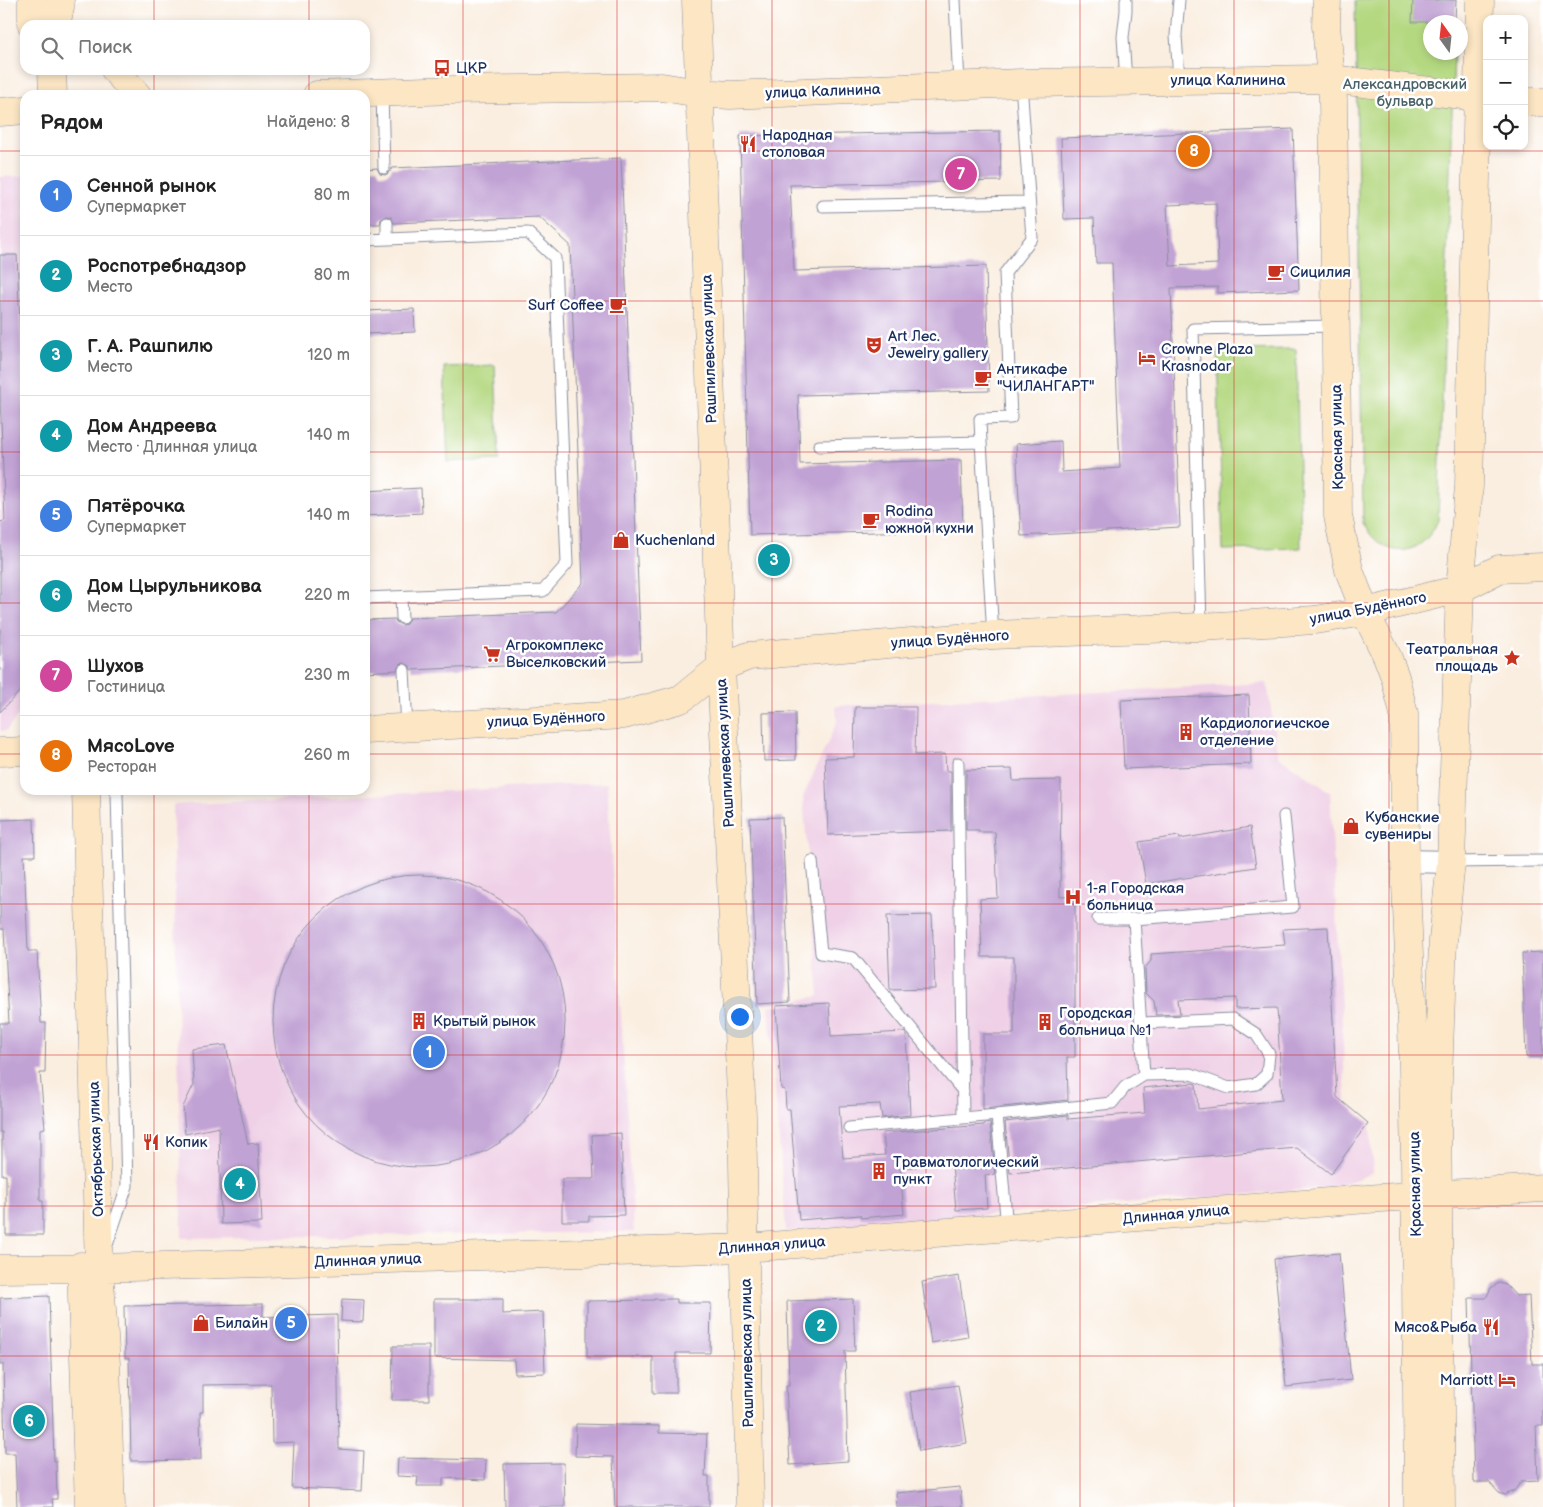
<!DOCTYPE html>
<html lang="ru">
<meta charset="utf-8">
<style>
:root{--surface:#fff;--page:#f2f2f2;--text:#222;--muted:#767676;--line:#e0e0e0;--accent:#c8321e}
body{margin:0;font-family:"Balsamiq Sans",sans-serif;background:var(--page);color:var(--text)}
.controls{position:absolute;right:15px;top:15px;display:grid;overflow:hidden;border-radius:10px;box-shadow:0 2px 8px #0003}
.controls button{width:45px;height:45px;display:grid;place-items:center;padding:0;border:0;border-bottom:1px solid var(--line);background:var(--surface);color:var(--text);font:25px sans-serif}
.compass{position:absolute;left:1423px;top:15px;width:45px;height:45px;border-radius:50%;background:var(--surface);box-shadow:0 2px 8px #0003;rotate:345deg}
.you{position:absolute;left:739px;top:1016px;width:18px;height:18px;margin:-12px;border:4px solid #fff;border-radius:50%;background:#1a73e8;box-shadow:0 0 0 8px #1a73e833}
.badge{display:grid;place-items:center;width:32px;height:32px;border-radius:50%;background:var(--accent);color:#fff;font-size:16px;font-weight:700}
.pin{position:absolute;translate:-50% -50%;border:2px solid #fff;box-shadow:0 1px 5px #0006}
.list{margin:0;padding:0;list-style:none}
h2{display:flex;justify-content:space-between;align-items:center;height:65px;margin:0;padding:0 20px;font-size:21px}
h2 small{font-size:16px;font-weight:400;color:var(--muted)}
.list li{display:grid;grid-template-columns:32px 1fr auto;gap:15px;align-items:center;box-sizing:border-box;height:80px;padding:0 20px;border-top:1px solid var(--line)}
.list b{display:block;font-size:19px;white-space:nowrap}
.list p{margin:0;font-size:16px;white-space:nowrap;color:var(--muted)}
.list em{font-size:16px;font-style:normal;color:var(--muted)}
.icon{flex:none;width:28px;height:28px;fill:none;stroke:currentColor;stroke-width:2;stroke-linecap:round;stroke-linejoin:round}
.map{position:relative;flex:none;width:1543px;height:1507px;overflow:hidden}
.search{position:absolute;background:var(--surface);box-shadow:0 2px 8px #0003;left:20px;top:20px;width:350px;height:55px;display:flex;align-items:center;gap:12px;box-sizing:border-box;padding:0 18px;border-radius:15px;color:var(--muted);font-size:19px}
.panel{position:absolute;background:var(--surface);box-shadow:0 2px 8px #0003;left:20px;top:90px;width:350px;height:705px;border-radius:15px}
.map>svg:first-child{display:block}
</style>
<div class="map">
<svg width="1543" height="1507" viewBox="0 0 1543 1507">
<rect width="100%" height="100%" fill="#fff"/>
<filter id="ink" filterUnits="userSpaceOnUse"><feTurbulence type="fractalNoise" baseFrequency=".02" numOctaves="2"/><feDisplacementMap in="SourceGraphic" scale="10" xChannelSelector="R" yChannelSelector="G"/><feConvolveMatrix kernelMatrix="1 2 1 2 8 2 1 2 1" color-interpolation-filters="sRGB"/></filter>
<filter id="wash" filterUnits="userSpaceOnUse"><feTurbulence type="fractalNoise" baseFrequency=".0096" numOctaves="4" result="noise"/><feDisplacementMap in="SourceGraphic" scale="20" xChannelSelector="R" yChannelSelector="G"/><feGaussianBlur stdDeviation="1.12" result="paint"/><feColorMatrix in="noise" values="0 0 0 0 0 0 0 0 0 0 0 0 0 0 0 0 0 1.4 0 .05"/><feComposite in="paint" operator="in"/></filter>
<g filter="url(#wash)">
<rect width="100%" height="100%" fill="#faeee0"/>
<!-- built -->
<path fill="#efd0e6" d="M 25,176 L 25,707 L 6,731 L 0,731 L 0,177 Z
M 1267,683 L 1278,756 L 1330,792 L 1346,1103 L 1370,1123 L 1373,1173 L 1335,1187 L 786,1231 L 769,1006 L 819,996 L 803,797 L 837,722 L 836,706 Z
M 607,783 L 634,1232 L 182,1238 L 173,805 Z"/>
<!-- green -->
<path fill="#b4d880" stroke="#68846f" d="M 1355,0 L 1455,0 L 1455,22 L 1430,22 L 1430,52 L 1454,53 L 1438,520 C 1422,559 1383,561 1363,523 Z
M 1296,349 L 1301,548 L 1223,550 L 1217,350 Z
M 495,365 L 499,460 L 448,462 L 444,367 Z"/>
<g id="blocks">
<!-- building -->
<path fill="#c1a2d4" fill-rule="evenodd" d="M 1413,0 L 1456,0 L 1455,22 L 1412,22 Z
M 1293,129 L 1299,290 L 1218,293 L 1218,287 L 1171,288 L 1180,527 L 1021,536 L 1016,444 L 1061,441 L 1062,472 L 1120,468 L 1112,263 L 1096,263 L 1094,218 L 1064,219 L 1061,138 ZM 1216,203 L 1218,264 L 1170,266 L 1167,205 Z
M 1000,131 L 1001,181 L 790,185 L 794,271 L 986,266 L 989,391 L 798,395 L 800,464 L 961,460 L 963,530 L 750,535 L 740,136 Z
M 621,158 L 641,660 L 411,670 L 410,666 L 404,663 L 400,664 L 397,670 L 365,672 L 365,620 L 395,619 L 396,622 L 402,625 L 406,624 L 409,618 L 556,612 L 583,583 L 570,245 L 539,217 L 394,223 L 391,217 L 387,216 L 381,219 L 380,224 L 365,224 L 365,169 L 377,168 L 380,174 L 385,175 L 390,172 L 392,168 Z
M 0,255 L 17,255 L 25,441 L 25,686 L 0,712 L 0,522 L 5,521 L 0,396 Z
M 414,309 L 415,332 L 365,334 L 365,311 Z
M 421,488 L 422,513 L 365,516 L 365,491 Z
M 1249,695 L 1251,764 L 1124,769 L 1121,700 Z
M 855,707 L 916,707 L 915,755 L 945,754 L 946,771 L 951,771 L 951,831 L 828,835 L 825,758 L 854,757 Z
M 795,712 L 796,760 L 764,761 L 763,713 Z
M 1012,769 L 1013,781 L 1061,780 L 1060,897 L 1075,896 L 1075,1057 L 1067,1057 L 1068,1100 L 983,1109 L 983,1034 L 1014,1034 L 1014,957 L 982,957 L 980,899 L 998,898 L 995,832 L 979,832 L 979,830 L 966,830 L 966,770 Z
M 782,817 L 790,1002 L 757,1004 L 750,818 Z
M 34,819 L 35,856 L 24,856 L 28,951 L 37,951 L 41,1023 L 46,1023 L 45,1073 L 40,1073 L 45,1128 L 40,1129 L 40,1201 L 43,1201 L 43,1235 L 6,1235 L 6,1175 L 2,1175 L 2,1132 L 0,1132 L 0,1023 L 9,1023 L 4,929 L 0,929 L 0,820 Z
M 1250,827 L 1256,867 L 1146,884 L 1139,842 L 1179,836 L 1180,839 Z
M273 1021a146 146 0 1 1 292 0a146 146 0 1 1-292 0Z
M 932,915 L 935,989 L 890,990 L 887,916 Z
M 1328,927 L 1337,1097 L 1368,1123 L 1331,1174 L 1297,1148 L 1010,1173 L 1005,1122 L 1068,1115 L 1068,1119 L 1145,1113 L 1143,1088 L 1193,1083 L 1196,1084 L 1198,1109 L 1282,1100 L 1277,1008 L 1235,1009 L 1235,998 L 1178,1000 L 1180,1014 L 1156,1015 L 1154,1001 L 1146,993 L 1145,968 L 1151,961 L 1151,954 L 1285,945 L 1283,929 Z
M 1543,952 L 1543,1057 L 1526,1057 L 1522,953 Z
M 829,1003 L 831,1036 L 904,1032 L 906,1034 L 910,1115 L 882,1118 L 880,1104 L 839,1106 L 843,1158 L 885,1155 L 883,1133 L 984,1125 L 984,1124 L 990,1123 L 995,1174 L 985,1175 L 987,1208 L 956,1210 L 952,1164 L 900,1168 L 904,1214 L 861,1218 L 860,1215 L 799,1220 L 790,1109 L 786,1109 L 785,1090 L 781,1089 L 776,1006 Z
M 226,1045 L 248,1144 L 258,1143 L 262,1223 L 221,1224 L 219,1127 L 185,1134 L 183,1107 L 194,1084 L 192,1049 Z
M 621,1133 L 624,1215 L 589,1216 L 589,1221 L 562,1221 L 562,1179 L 594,1179 L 592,1135 Z
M 1339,1253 L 1351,1380 L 1286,1387 L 1274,1259 Z
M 959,1276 L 968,1337 L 931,1343 L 922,1282 Z
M 1499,1283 L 1506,1285 L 1516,1296 L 1529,1295 L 1532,1364 L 1543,1364 L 1543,1426 L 1536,1426 L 1538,1481 L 1521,1482 L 1514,1491 L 1505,1495 L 1499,1493 L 1489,1482 L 1474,1482 L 1469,1298 L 1486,1298 L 1491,1288 Z
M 49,1296 L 54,1461 L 56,1461 L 57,1499 L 52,1499 L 53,1507 L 17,1507 L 15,1453 L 5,1453 L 3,1364 L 0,1364 L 0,1298 Z
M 342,1299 L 364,1300 L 363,1322 L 341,1321 Z
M 434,1299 L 503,1299 L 503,1314 L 543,1312 L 545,1373 L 515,1374 L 514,1360 L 434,1358 Z
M 654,1299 L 677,1299 L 677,1303 L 711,1303 L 710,1353 L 676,1353 L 676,1393 L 653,1393 L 653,1357 L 587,1357 L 587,1301 L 654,1300 Z
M 853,1299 L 855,1351 L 845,1351 L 848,1461 L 790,1465 L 786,1385 L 789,1385 L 787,1301 Z
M 263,1304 L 263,1317 L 337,1315 L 339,1449 L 364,1451 L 362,1491 L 292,1488 L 294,1442 L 272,1443 L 271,1384 L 203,1385 L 203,1412 L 200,1412 L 201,1460 L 131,1461 L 129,1358 L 125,1358 L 124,1306 Z
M 393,1346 L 429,1346 L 429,1400 L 392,1400 Z
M 958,1385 L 967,1443 L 919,1451 L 910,1392 Z
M 576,1424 L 659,1426 L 659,1433 L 707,1434 L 705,1476 L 709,1476 L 709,1507 L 615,1507 L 613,1457 L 575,1456 Z
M 398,1458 L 486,1460 L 485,1480 L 443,1478 L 443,1486 L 417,1486 L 418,1477 L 397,1476 Z
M 564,1463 L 565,1507 L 505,1507 L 504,1464 Z
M 960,1487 L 962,1507 L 897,1507 L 896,1493 Z"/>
</g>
</g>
<g filter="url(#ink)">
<use href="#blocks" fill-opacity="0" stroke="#8a8e9f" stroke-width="1"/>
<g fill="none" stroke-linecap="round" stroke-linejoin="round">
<!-- lane casing -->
<g stroke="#8a8e9f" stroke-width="13">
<path id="lane" d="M 955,0 L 959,85
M 1126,0 L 1126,11 L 1123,37 L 1126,81
M 1179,80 L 1176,35 L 1179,0
M 382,93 L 384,168
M 823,206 L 1029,202
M 387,223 L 387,239
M 365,240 L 528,233 L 555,258 L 567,564 L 543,591 L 365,598
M 981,442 L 980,419 L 1011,418 L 1005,273 L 1032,238 L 1021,83
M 819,446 L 981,442 L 993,635
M 401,597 L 402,618
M 1201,627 L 1193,329 L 1335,326
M 404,670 L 407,728
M 958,763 L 963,1118
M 812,861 L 821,953 L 853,958 L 963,1091
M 1451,862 L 1543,861
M 1098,919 L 1134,919 L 1293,907 L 1284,816
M 1142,1023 L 1233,1019 L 1256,1034 L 1269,1054 L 1267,1074 L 1256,1084 L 1229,1088 L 1191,1074 L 1144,1075
M 849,1128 L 997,1115
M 1007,1228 L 997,1115 L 1112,1103 L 1125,1087 L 1144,1075 L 1134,919
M 107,1245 L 127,1186 L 117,794 L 114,790"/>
</g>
<!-- street casing -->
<g stroke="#8a8e9f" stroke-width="24">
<path id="street" d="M 1405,861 L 1451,862"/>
</g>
<!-- secondary casing -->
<g stroke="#8a8e9f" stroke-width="29">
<path id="secondary" d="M 32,0 L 32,25
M 696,0 L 721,667 L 742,1116 L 750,1507
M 1327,0 L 1326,26 L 1333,99 L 1338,516 L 1349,570 L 1365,612 L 1387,656 L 1395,677 L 1404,714 L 1405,861 L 1412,1026 L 1415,1160 L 1418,1507
M 56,25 L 60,7 L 60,0
M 52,70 L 53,95
M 115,70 L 137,95
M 317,95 L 453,90 L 662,87 L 699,93 L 730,95 L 1021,83 L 1331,79 L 1487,98
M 1524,102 L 1543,102
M 0,112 L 25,110
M 365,730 L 624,715 L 681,699 L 721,667 L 749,656 L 993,635 L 1201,627 L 1315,620 L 1365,612 L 1460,589 L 1499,569 L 1543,567
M 0,752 L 25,751
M 86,790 L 99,1268 L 106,1364 L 111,1507
M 81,1266 L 89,1507
M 0,1269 L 99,1268 L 745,1248 L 1380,1198 L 1543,1188
M 1441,1507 L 1437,1107 L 1443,940 L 1451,862 L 1460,589 L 1469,486 L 1480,0"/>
</g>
<!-- lane -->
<use href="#lane" stroke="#fff" stroke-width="11"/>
<!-- street -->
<use href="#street" stroke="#fff" stroke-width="22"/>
<!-- secondary -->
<use href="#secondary" stroke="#fce6c4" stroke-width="28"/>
</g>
</g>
<!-- grid -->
<path fill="none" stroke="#d62828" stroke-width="1" stroke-opacity="0.55" d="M 154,0 L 154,25M 309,0 L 309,25M 463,0 L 463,1507M 617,0 L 617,1507M 772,0 L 772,1507M 926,0 L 926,1507M 1080,0 L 1080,1507M 1234,0 L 1234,1507M 1389,0 L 1389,1507M 154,70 L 154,95M 309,70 L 309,95M 0,151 L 25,151M 365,151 L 1543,151M 0,301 L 25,301M 365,301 L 1543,301M 0,452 L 25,452M 365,452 L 1543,452M 0,603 L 25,603M 365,603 L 1543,603M 0,754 L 25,754M 365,754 L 1543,754M 154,790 L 154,1507M 309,790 L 309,1507M 0,904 L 1543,904M 0,1055 L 1543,1055M 0,1206 L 1543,1206M 0,1356 L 1543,1356"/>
<!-- icons -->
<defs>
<g id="bus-bare" transform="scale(1.35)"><path d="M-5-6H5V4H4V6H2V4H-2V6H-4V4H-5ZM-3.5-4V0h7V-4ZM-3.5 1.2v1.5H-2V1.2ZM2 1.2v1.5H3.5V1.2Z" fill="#c8321e" stroke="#fff" stroke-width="2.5" paint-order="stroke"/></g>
<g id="restaurant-bare" transform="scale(1.35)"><path d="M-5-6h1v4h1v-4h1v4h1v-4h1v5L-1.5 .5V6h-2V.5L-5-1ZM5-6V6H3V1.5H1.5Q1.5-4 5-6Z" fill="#c8321e" stroke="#fff" stroke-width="2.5" paint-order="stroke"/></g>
<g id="cafe-bare" transform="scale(1.35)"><path d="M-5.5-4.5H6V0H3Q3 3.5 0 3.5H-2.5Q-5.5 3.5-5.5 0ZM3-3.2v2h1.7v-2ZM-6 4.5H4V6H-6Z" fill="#c8321e" stroke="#fff" stroke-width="2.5" paint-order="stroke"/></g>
<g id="theatre-bare" transform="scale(1.35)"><path d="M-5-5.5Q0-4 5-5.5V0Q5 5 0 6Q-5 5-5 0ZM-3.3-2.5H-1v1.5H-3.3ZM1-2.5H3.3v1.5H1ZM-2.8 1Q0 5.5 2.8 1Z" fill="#c8321e" stroke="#fff" stroke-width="2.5" paint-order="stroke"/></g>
<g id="hotel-bare" transform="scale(1.35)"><path d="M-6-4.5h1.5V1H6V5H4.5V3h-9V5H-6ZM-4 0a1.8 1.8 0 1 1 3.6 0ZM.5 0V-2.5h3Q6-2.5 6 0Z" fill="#c8321e" stroke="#fff" stroke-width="2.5" paint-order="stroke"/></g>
<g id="shop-bare" transform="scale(1.35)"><path d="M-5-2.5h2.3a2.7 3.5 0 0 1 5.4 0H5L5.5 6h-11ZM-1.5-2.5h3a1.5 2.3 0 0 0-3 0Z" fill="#c8321e" stroke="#fff" stroke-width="2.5" paint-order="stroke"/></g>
<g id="supermarket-bare" transform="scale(1.35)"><path d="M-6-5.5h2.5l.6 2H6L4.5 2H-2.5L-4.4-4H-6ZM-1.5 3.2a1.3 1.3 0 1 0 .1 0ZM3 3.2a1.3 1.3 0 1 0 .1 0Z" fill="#c8321e" stroke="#fff" stroke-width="2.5" paint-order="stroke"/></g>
<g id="sight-bare" transform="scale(1.35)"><path d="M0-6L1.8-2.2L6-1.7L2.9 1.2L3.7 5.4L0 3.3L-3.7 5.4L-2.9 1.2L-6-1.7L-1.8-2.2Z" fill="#c8321e" stroke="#fff" stroke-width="2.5" paint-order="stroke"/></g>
<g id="building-bare" transform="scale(1.35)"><path d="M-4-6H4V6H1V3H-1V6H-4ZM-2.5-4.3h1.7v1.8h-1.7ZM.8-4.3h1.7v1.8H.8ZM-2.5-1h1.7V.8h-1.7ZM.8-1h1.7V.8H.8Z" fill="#c8321e" stroke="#fff" stroke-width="2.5" paint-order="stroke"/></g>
<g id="hospital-bare" transform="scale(1.35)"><path d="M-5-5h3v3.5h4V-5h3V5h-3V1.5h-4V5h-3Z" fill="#c8321e" stroke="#fff" stroke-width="2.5" paint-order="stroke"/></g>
</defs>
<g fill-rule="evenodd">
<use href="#bus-bare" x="442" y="68"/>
<use href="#restaurant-bare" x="748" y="144"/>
<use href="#cafe-bare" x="1276" y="272"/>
<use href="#cafe-bare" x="618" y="305"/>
<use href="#theatre-bare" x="874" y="345"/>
<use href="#hotel-bare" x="1147" y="358"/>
<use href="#cafe-bare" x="983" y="378"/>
<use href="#cafe-bare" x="871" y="520"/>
<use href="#shop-bare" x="621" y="540"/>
<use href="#supermarket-bare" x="492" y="654"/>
<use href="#sight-bare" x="1512" y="658"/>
<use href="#building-bare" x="1186" y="732"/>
<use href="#shop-bare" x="1351" y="826"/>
<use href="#hospital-bare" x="1073" y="897"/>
<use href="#building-bare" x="419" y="1021"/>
<use href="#building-bare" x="1045" y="1022"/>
<use href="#restaurant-bare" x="151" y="1142"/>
<use href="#building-bare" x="879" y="1171"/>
<use href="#shop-bare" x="201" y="1323"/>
<use href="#restaurant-bare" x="1491" y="1327"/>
<use href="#hotel-bare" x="1507" y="1380"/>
</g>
<g text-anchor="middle" stroke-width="5" stroke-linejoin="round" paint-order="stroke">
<!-- poi labels -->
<g font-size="15" fill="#1b2f5e" stroke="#fff" text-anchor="start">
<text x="456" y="73">ЦКР</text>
<text x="762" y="140">Народная<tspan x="762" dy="17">столовая</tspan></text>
<text x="1290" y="277">Сицилия</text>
<text x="604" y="310" text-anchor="end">Surf Coffee</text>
<text x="888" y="341">Art Лес.<tspan x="888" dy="17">Jewelry gallery</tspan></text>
<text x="1161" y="354">Crowne Plaza<tspan x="1161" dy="17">Krasnodar</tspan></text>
<text x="997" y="374">Антикафе<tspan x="997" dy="17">"ЧИЛАНГАРТ"</tspan></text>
<text x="885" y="516">Rodina<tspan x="885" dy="17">южной кухни</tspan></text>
<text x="635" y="545">Kuchenland</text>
<text x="506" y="650">Агрокомплекс<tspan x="506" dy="17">Выселковский</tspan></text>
<text x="1498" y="654" text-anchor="end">Театральная<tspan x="1498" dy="17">площадь</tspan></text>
<text x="1200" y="728">Кардиологиечское<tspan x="1200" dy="17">отделение</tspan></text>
<text x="1365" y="822">Кубанские<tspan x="1365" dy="17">сувениры</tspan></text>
<text x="1087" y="893">1-я Городская<tspan x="1087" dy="17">больница</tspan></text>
<text x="1059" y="1018">Городская<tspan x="1059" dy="17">больница №1</tspan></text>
<text x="433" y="1026">Крытый рынок</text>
<text x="165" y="1147">Копик</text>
<text x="893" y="1167">Травматологический<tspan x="893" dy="17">пункт</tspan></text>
<text x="215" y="1328">Билайн</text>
<text x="1477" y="1332" text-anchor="end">Мясо&amp;Рыба</text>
<text x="1493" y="1385" text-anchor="end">Marriott</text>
</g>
<!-- street labels -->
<g font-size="15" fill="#1b2f5e" stroke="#fff">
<text x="1228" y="85">улица Калинина</text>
<text transform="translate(823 91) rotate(-2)" y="5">улица Калинина</text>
<text transform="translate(709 349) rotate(-92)" y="5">Рашпилевская улица</text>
<text transform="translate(1337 437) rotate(-91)" y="5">Красная улица</text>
<text transform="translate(1368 608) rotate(-11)" y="5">улица Будённого</text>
<text transform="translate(950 639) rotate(-4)" y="5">улица Будённого</text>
<text transform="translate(546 719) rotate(-3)" y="5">улица Будённого</text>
<text transform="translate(725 753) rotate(-93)" y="5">Рашпилевская улица</text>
<text transform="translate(96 1149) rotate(-92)" y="5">Октябрьская улица</text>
<text transform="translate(1415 1184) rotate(-91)" y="5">Красная улица</text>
<text transform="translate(1176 1214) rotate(-5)" y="5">Длинная улица</text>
<text transform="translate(772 1245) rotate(-4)" y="5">Длинная улица</text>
<text transform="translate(368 1260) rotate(-2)" y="5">Длинная улица</text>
<text transform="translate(747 1353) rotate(-91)" y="5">Рашпилевская улица</text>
</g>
<!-- park labels -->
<g font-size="15" fill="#496268" stroke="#fff">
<text x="1405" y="89">Александровский<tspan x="1405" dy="17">бульвар</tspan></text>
</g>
</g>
</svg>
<div class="controls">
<button>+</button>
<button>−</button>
<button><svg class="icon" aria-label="locate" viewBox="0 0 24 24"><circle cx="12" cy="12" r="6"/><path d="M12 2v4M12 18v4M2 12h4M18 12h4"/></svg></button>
</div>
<svg class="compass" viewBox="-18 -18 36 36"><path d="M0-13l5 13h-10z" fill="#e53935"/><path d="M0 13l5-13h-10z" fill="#767676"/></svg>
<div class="you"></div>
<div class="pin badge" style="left:429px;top:1052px;background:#3f7fe0">1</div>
<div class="pin badge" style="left:821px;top:1326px;background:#0f9aa8">2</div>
<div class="pin badge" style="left:774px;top:560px;background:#0f9aa8">3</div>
<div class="pin badge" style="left:240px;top:1184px;background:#0f9aa8">4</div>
<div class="pin badge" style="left:291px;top:1323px;background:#3f7fe0">5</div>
<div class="pin badge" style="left:29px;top:1421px;background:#0f9aa8">6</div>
<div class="pin badge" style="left:961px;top:174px;background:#d1479c">7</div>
<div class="pin badge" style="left:1194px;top:151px;background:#e8710a">8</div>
<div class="search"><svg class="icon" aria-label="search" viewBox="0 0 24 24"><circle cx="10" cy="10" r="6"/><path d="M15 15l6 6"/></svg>Поиск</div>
<section class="panel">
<h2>Рядом<small>Найдено: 8</small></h2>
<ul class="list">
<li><span class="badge" style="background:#3f7fe0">1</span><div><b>Сенной рынок</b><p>Супермаркет</p></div><em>80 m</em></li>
<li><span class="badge" style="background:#0f9aa8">2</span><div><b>Роспотребнадзор</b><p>Место</p></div><em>80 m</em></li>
<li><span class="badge" style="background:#0f9aa8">3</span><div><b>Г. А. Рашпилю</b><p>Место</p></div><em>120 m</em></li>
<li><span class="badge" style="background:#0f9aa8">4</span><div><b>Дом Андреева</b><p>Место · Длинная улица</p></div><em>140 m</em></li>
<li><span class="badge" style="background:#3f7fe0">5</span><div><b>Пятёрочка</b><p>Супермаркет</p></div><em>140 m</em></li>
<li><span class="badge" style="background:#0f9aa8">6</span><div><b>Дом Цырульникова</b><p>Место</p></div><em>220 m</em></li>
<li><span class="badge" style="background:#d1479c">7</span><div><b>Шухов</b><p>Гостиница</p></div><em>230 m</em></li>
<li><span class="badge" style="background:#e8710a">8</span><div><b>МясоLove</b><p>Ресторан</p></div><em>260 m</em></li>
</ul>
</section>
</div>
